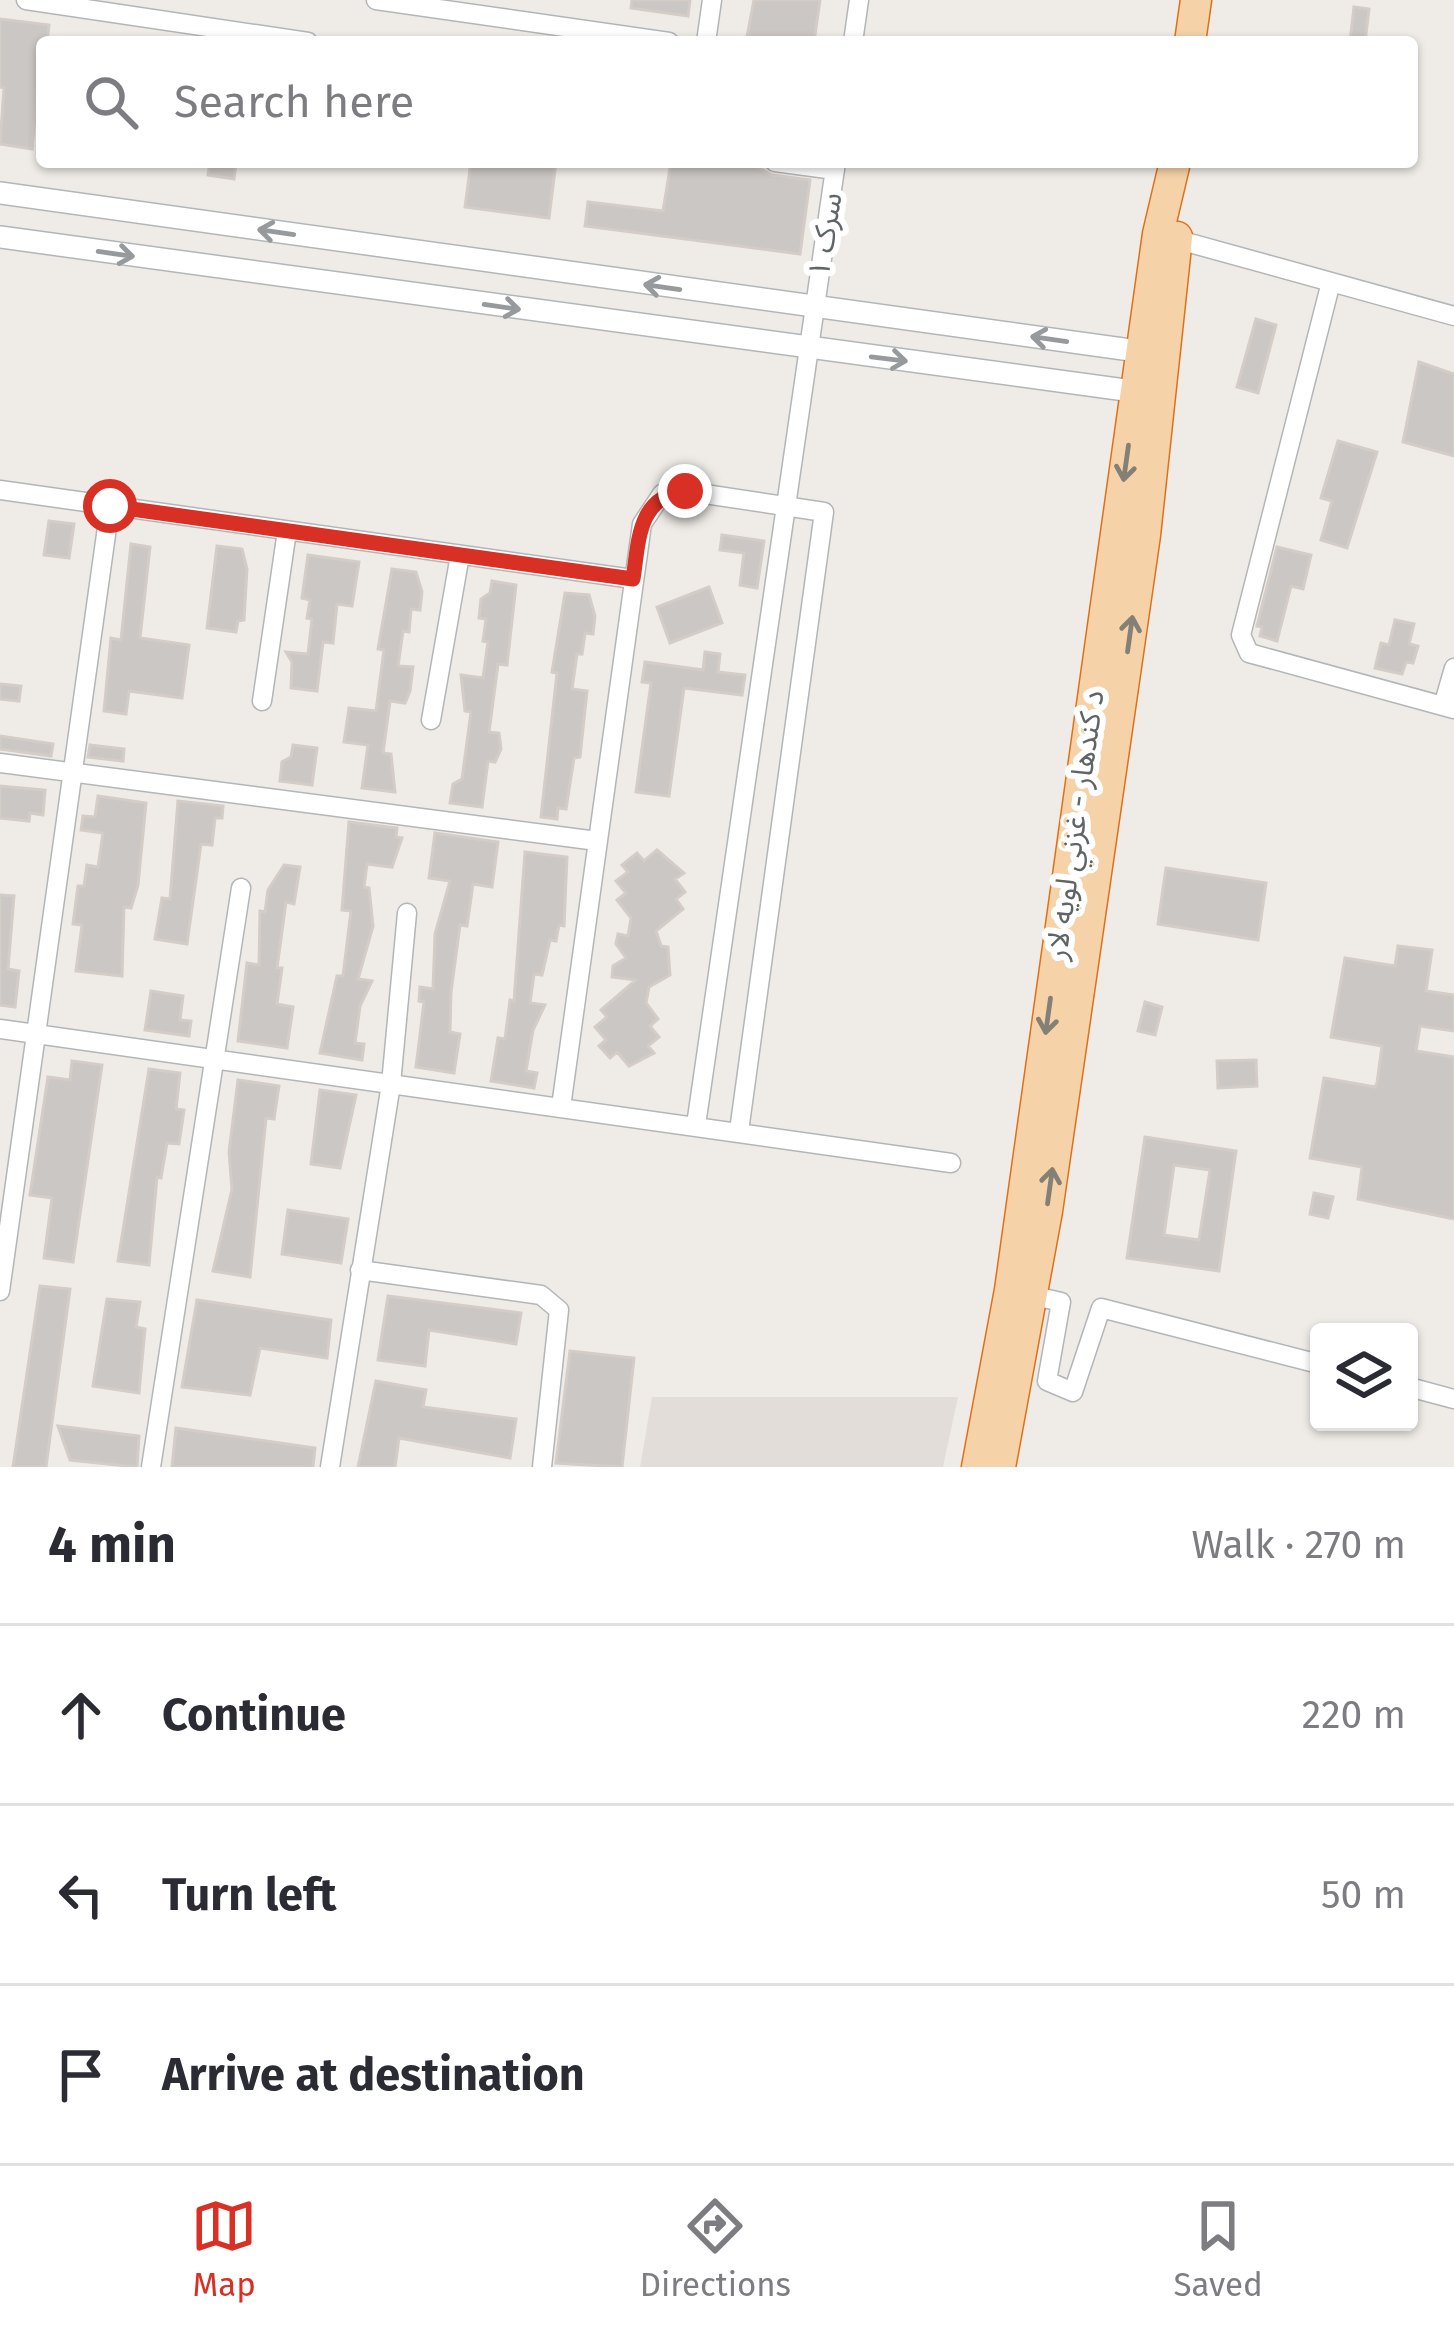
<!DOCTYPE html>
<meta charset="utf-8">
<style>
:root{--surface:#fff;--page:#f7f7f7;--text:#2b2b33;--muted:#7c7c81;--line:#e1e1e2;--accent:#d93025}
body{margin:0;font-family:"Fira Sans","Noto Sans Arabic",sans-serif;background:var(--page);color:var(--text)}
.controls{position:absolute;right:36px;bottom:36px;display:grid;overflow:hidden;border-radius:12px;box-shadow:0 3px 9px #0004}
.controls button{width:108px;height:108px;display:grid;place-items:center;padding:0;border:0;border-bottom:3px solid var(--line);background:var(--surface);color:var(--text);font:60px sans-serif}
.stop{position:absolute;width:36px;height:36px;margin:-27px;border:9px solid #d93025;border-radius:50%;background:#fff}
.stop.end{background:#d93025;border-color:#fff;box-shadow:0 3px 12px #0008}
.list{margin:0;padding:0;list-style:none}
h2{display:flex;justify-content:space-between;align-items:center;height:156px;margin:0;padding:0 48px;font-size:51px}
h2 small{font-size:39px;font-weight:400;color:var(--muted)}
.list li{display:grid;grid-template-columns:78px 1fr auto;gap:36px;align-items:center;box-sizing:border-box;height:180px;padding:0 48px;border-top:3px solid var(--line)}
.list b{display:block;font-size:45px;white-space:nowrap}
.list em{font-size:39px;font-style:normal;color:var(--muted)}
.icon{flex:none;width:66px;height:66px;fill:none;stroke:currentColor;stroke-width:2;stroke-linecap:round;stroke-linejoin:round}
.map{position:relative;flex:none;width:1454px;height:1467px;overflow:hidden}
.search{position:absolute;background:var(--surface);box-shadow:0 3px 9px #0004;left:36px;right:36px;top:36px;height:132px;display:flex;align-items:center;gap:30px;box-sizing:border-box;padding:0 42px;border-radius:12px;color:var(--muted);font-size:45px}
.sheet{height:696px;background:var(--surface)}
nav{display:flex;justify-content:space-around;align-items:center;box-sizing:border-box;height:168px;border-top:3px solid var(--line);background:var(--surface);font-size:33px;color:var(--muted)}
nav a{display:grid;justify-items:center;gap:6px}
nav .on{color:var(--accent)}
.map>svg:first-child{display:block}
</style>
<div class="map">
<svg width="1454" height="1467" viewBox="0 0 1454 1467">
<rect width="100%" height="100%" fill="#efece7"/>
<!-- education -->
<path fill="#e2ddd9" d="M 652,1397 L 958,1397 L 943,1467 L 640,1467 Z"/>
<!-- building -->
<path fill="#cbc7c4" stroke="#d4ccc6" stroke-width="3" fill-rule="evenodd" d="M 632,0 L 690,0 L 688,16 L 631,8 Z
M 754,0 L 820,0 L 814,42 L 746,42 Z
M 1354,7 L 1369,9 L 1365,42 L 1350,42 Z
M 0,19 L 49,25 L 47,42 L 42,42 L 32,149 L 0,144 L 4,88 L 0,87 Z
M 210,162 L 236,162 L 234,179 L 208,175 Z
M 471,162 L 556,162 L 549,218 L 465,207 Z
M 671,162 L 747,162 L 772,175 L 810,180 L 800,254 L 585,226 L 588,202 L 663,211 Z
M 1256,319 L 1276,325 L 1258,393 L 1237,387 Z
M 1419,362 L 1454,374 L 1454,456 L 1403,442 Z
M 1338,441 L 1377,452 L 1347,548 L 1321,540 L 1332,501 L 1321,498 Z
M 49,521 L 74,524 L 69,558 L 44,555 Z
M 722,535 L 764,541 L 757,588 L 740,585 L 744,553 L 720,550 Z
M 131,544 L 150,547 L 140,638 L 189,645 L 182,698 L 129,691 L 126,714 L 104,711 L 111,638 L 121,640 Z
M 217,546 L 242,549 L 247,569 L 244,620 L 238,621 L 236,632 L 207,628 Z
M 1277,547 L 1311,555 L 1303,589 L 1291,586 L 1277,641 L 1260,636 L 1262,627 L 1257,626 Z
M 308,555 L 359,562 L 352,606 L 337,604 L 333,643 L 323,642 L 317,691 L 291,688 L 292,662 L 286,652 L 308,654 L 312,619 L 307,618 L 310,600 L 302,598 Z
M 392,569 L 416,572 L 422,592 L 420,610 L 411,609 L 409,632 L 403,631 L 398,666 L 413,667 L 410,691 L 405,703 L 390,701 L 383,753 L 391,754 L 395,792 L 362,788 L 368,745 L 344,742 L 349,708 L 376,711 L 384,650 L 378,649 Z
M 492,581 L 516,585 L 507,665 L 498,664 L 489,732 L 499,733 L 501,749 L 495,762 L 488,761 L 482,807 L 450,803 L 453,784 L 462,779 L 471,712 L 465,711 L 461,675 L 483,678 L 488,642 L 483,641 L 486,619 L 479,618 L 481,599 L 490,593 Z
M 709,587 L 722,623 L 670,643 L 657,607 Z
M 565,593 L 589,595 L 595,616 L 593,634 L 585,633 L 582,654 L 577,654 L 572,689 L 587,691 L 580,757 L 574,758 L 566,809 L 558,808 L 557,819 L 541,817 L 557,673 L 552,672 Z
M 1395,620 L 1414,624 L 1409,644 L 1418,646 L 1413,663 L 1406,662 L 1402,674 L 1375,668 L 1381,643 L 1389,645 Z
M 705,652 L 720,654 L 718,672 L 745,675 L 742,695 L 684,688 L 669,796 L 636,792 L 651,683 L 642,682 L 645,662 L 703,670 Z
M 0,684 L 21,686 L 19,701 L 0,699 Z
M 0,736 L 53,744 L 51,756 L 0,749 Z
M 90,745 L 124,749 L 123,761 L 88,757 Z
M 293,745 L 317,748 L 312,785 L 280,781 L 282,762 L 291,757 Z
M 0,786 L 45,790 L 43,815 L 30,813 L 29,821 L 0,818 Z
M 98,796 L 146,803 L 138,885 L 131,908 L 124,907 L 122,976 L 76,971 L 82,925 L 73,924 L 78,886 L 84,886 L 87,865 L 98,867 L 103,833 L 81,830 L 83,816 L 95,817 Z
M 178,801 L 223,806 L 222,818 L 215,818 L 212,845 L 201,844 L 187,944 L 155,939 L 162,898 L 170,899 Z
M 349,822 L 397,828 L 396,837 L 402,838 L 392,867 L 367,864 L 364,887 L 369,888 L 373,926 L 358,979 L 372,981 L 360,1006 L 355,1043 L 364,1044 L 362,1060 L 320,1053 L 337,976 L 343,976 L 351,911 L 342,910 Z
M 435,833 L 498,842 L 492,887 L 473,884 L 467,926 L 460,925 L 451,992 L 450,1032 L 460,1034 L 454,1073 L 416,1067 L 424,1002 L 419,1001 L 420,987 L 433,989 L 435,934 L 450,881 L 429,878 Z
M 657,850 L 684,873 L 675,879 L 685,892 L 676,899 L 683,909 L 656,931 L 661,946 L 668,947 L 670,975 L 649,987 L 646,1003 L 658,1019 L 650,1026 L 659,1037 L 648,1046 L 654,1053 L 629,1066 L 617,1052 L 610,1058 L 599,1046 L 606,1040 L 595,1027 L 607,1017 L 601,1010 L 636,980 L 612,977 L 613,966 L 626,958 L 616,944 L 618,934 L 628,936 L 631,918 L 617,900 L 626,893 L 616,881 L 628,872 L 622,865 L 637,853 L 644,861 Z
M 525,852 L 567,857 L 564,926 L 559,925 L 556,941 L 550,940 L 542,975 L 534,974 L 530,1003 L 545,1005 L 533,1030 L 526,1071 L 537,1073 L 534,1088 L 491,1081 L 498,1038 L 505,1039 L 510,1000 L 514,1001 Z
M 284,865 L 300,867 L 294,904 L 286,902 L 277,968 L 282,968 L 277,1004 L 293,1007 L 287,1048 L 238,1041 L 247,963 L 259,965 L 260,911 L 265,912 L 268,890 Z
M 1166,868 L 1266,883 L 1258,940 L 1158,924 Z
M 0,895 L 14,896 L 8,969 L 19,971 L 15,1007 L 0,1005 Z
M 1398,946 L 1432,950 L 1426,991 L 1454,995 L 1454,1031 L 1420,1026 L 1416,1051 L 1454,1057 L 1454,1219 L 1358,1199 L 1362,1167 L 1310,1158 L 1324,1078 L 1375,1087 L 1377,1083 L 1382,1046 L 1331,1037 L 1345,958 L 1395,966 Z
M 151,991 L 183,996 L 180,1020 L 191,1021 L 189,1036 L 145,1030 Z
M 1145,1002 L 1162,1007 L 1155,1035 L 1138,1031 Z
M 1256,1060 L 1257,1086 L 1218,1088 L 1217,1061 Z
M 72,1061 L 102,1065 L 73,1262 L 44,1258 L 52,1198 L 30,1195 L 48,1077 L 70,1080 Z
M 149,1069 L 180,1073 L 176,1109 L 184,1110 L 179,1144 L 167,1143 L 161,1178 L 157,1177 L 149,1265 L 118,1261 Z
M 238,1080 L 279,1086 L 274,1119 L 266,1118 L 250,1277 L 213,1271 L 232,1189 L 229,1152 Z
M 320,1090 L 356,1095 L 340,1168 L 311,1164 Z
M 1145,1137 L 1236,1151 L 1219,1271 L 1127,1258 ZM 1174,1165 L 1210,1170 L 1199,1240 L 1164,1235 Z
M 1314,1193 L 1333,1197 L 1328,1218 L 1310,1214 Z
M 288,1210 L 348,1219 L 341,1263 L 282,1254 Z
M 40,1286 L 70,1289 L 46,1467 L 13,1467 Z
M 388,1296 L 521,1313 L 516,1344 L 429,1330 L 425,1366 L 378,1360 Z
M 107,1299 L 140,1302 L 136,1327 L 145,1329 L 139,1393 L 93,1386 Z
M 197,1300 L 331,1320 L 327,1358 L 260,1348 L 250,1395 L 182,1387 Z
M 570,1351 L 634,1358 L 622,1467 L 556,1463 Z
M 376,1381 L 426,1390 L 423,1407 L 516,1419 L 510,1458 L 399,1438 L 395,1467 L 358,1467 Z
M 58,1426 L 139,1436 L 137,1467 L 70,1460 Z
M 176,1428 L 315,1448 L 313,1467 L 172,1467 Z"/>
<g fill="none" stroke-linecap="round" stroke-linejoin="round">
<!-- minor casing -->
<g stroke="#b2b6b8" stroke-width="21">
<path id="minor" d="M 26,0 L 308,42
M 376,0 L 669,42
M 706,42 L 712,0
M 853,42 L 859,0
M 775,162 L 835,170
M 1168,237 L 1454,316
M 1331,282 L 1241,635 L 1249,653 L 1454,709
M 0,490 L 633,579
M 262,701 L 287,531
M 1443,706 L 1454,668
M 431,720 L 460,555
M 0,763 L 597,841
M 0,1029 L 951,1163
M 561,1107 L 642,524 L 662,494 L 685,491 L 824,512 L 739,1131
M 696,1125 L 836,162
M 360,1270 L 541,1295 L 559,1310 L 542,1467
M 0,1291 L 110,506
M 1026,1294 L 1061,1302 L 1047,1381 L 1073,1392 L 1101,1308 L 1319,1364
M 1409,1387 L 1454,1399
M 151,1467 L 241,888
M 330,1467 L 391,1084 L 407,913"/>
</g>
<!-- tertiary casing -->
<g stroke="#b2b6b8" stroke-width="24">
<path id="tertiary" d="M 0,193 L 1152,353
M 0,237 L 1147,393"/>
</g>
<!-- trunk casing -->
<g stroke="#e07017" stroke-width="33">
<path id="trunk" d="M 1190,42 L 1196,0
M 977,1467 L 1010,1290 L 1158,234 L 1175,162
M 1000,1467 L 1047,1211 L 1145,535 L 1177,237"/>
</g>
<!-- minor -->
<use href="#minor" stroke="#fff" stroke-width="18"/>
<!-- tertiary -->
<use href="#tertiary" stroke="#fff" stroke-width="21"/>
<!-- trunk -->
<use href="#trunk" stroke="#f5d2a8" stroke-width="30"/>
</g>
<!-- one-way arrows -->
<defs><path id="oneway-shaft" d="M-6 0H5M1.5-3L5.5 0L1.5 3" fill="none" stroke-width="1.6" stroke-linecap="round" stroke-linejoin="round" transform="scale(3)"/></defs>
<g stroke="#979a9c">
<use href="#oneway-shaft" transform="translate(276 232) rotate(-172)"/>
<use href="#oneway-shaft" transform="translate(116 254) rotate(8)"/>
<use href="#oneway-shaft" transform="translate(662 287) rotate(-172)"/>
<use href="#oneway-shaft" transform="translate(502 307) rotate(8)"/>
<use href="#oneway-shaft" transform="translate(1049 339) rotate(-172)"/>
<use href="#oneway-shaft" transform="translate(889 359) rotate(7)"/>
</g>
<g stroke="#848076">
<use href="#oneway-shaft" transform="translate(1126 463) rotate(98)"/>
<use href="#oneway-shaft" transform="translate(1130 634) rotate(-82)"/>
<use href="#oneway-shaft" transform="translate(1048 1016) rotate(98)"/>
<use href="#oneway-shaft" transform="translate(1050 1186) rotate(-82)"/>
</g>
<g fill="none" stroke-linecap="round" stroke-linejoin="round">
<!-- route -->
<path stroke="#d93025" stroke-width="15" d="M 110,506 L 633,579 C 639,539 638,497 685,491"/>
</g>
<g text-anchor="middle" stroke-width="12" stroke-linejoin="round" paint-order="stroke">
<!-- street labels -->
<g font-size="30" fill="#5f6466" stroke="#fff">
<text transform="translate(825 235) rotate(-81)" y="10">سرک ۱</text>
<text transform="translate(1075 825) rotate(-82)" y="10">د کندهار - غزني لويه لار</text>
</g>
</g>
</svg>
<div class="controls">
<button><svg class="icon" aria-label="layers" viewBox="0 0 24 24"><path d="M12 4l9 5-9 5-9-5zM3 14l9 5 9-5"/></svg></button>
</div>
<div class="stop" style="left:110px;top:506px"></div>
<div class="stop end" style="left:685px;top:491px"></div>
<div class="search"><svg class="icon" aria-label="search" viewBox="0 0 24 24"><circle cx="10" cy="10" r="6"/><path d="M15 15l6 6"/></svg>Search here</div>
</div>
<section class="sheet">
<h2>4 min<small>Walk · 270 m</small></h2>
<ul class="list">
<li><svg class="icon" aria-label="ahead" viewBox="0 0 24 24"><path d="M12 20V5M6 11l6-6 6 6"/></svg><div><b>Continue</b></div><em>220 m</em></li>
<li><svg class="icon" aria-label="left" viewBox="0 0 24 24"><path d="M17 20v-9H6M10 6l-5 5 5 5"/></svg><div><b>Turn left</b></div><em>50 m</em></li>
<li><svg class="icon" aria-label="arrive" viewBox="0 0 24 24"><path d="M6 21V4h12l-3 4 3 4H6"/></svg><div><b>Arrive at destination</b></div></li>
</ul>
</section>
<nav>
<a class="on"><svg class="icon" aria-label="map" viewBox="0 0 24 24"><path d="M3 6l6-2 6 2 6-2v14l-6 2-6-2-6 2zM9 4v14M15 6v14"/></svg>Map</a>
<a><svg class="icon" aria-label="directions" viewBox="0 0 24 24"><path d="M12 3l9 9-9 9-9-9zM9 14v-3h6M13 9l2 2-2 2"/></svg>Directions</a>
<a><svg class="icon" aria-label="saved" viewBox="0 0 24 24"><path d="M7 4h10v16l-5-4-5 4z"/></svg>Saved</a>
</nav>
